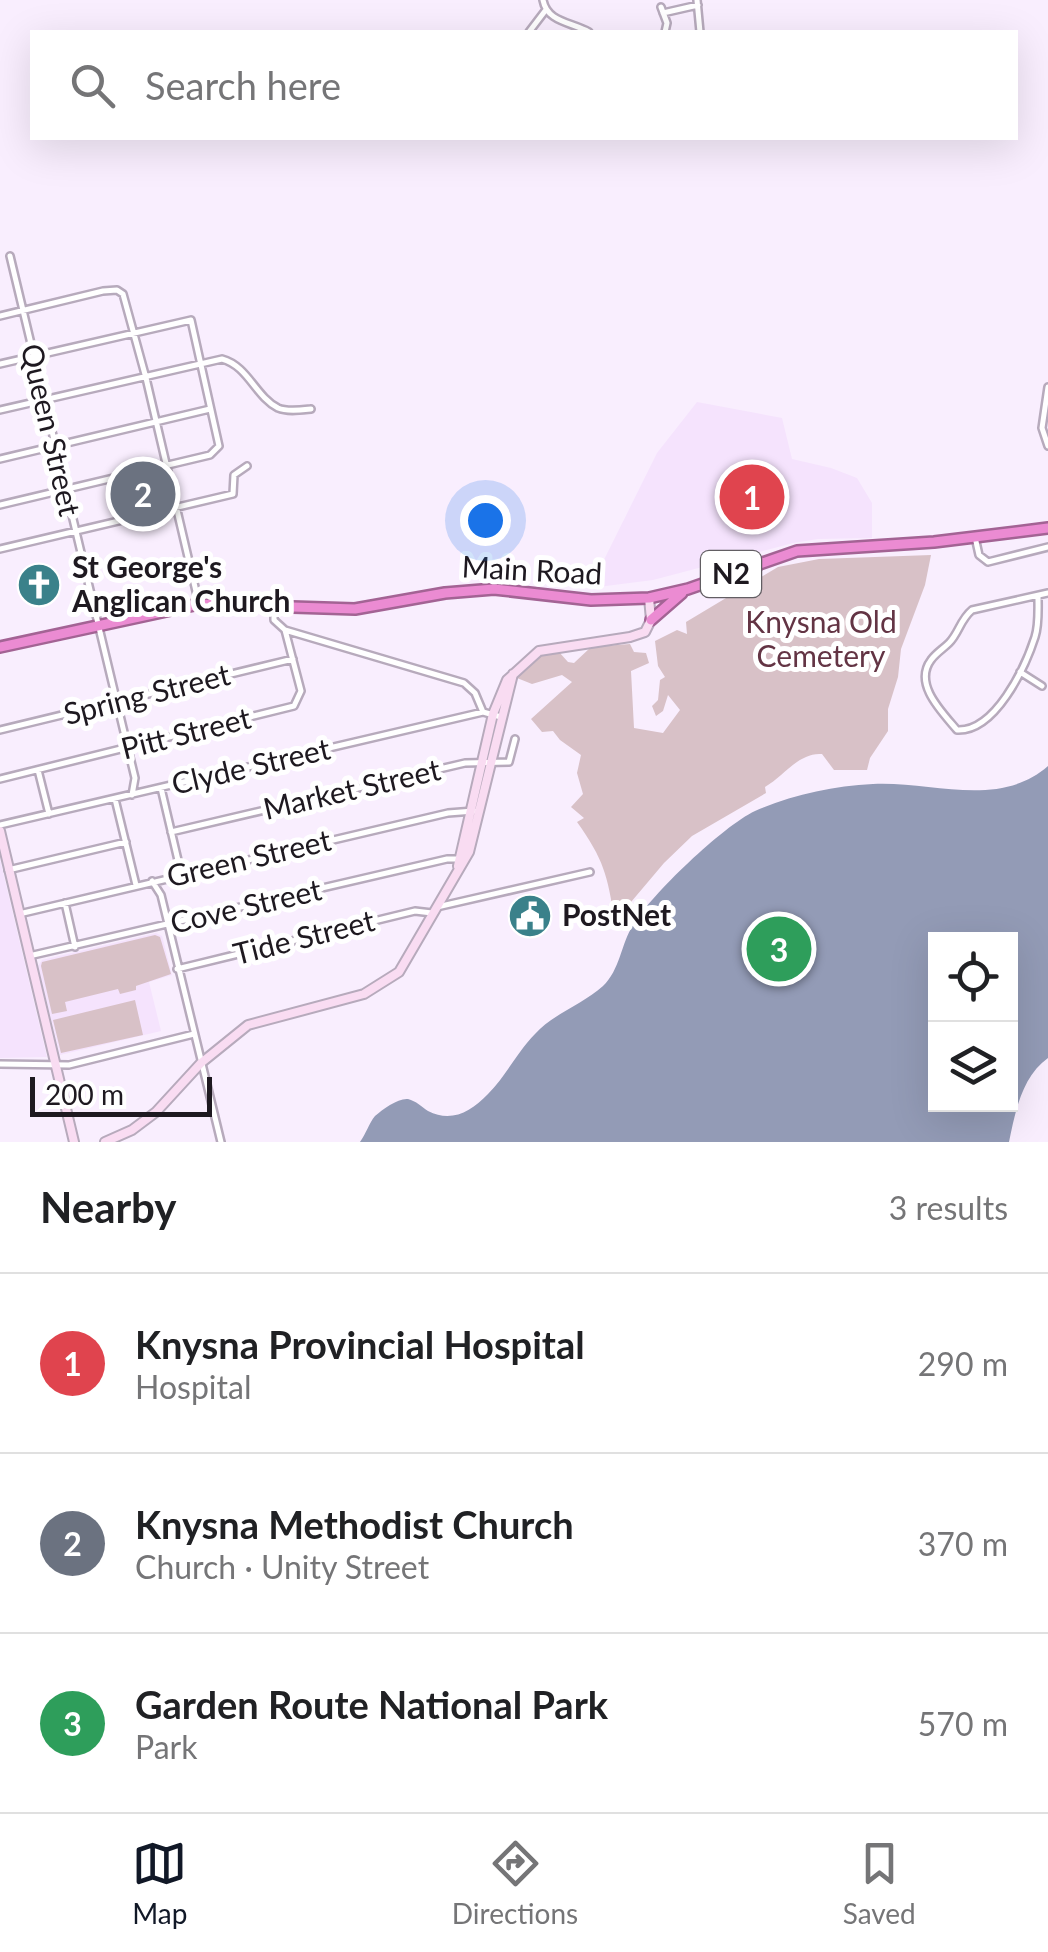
<!DOCTYPE html>
<meta charset="utf-8">
<style>
:root{--surface:#fff;--page:#f6f6f6;--text:#202124;--muted:#757577;--line:#e0e0e0;--accent:#111827}
body{margin:0;font-family:Lato,sans-serif;background:var(--page);color:var(--text)}
.controls{position:absolute;right:30px;bottom:30px;display:grid;overflow:hidden;border-radius:0px;box-shadow:0 10px 40px #0002}
.controls button{width:90px;height:90px;display:grid;place-items:center;padding:0;border:0;border-bottom:2px solid var(--line);background:var(--surface);color:var(--text);font:50px sans-serif}
.scale{position:absolute;left:30px;bottom:25px;width:182px;box-sizing:border-box;padding-left:10px;border:5px solid #1e1920;border-top:0;font-size:28px;line-height:35px;white-space:nowrap;color:#1e1920;-webkit-text-stroke:8px #fff;paint-order:stroke}
.you{position:absolute;left:485px;top:520px;width:35px;height:35px;margin:-25px;border:8px solid #fff;border-radius:50%;background:#1a73e8;box-shadow:0 0 0 15px #1a73e833}
.badge{display:grid;place-items:center;width:65px;height:65px;border-radius:50%;background:var(--accent);color:#fff;font-size:32px;font-weight:700}
.pin{position:absolute;translate:-50% -50%;border:5px solid #fff;box-shadow:0 2px 10px #0006}
.list{margin:0;padding:0;list-style:none}
h2{display:flex;justify-content:space-between;align-items:center;height:130px;margin:0;padding:0 40px;font-size:42px}
h2 small{font-size:32px;font-weight:400;color:var(--muted)}
.list li{display:grid;grid-template-columns:65px 1fr auto;gap:30px;align-items:center;box-sizing:border-box;height:180px;padding:0 40px;border-top:2px solid var(--line)}
.list b{display:block;font-size:38px;white-space:nowrap}
.list p{margin:0;font-size:32px;white-space:nowrap;color:var(--muted)}
.list em{font-size:32px;font-style:normal;color:var(--muted)}
.icon{flex:none;width:55px;height:55px;fill:none;stroke:currentColor;stroke-width:2;stroke-linecap:round;stroke-linejoin:round}
.map{position:relative;flex:none;width:1048px;height:1142px;overflow:hidden}
.search{position:absolute;background:var(--surface);box-shadow:0 10px 40px #0002;left:30px;right:30px;top:30px;height:110px;display:flex;align-items:center;gap:25px;box-sizing:border-box;padding:0 35px;border-radius:0px;color:var(--muted);font-size:38px}
.sheet{height:670px;background:var(--surface)}
nav{display:flex;justify-content:space-around;align-items:center;box-sizing:border-box;height:140px;border-top:2px solid var(--line);background:var(--surface);font-size:28px;color:var(--muted)}
nav a{display:grid;justify-items:center;gap:5px}
nav .on{color:var(--accent)}
.map>svg:first-child{display:block}
</style>
<div class="map">
<svg width="1048" height="1142" viewBox="0 0 1048 1142">
<rect width="100%" height="100%" fill="#f9eefe"/>
<!-- built -->
<path fill="#f5e3fd" d="M 697,402 L 782,418 L 792,459 L 831,468 L 857,478 L 872,503 L 872,538 L 818,539 L 793,543 L 653,580 L 590,588 L 657,453 Z
M 0,859 L 47,1057 L 0,1058 Z
M 156,933 L 162,936 L 172,975 L 149,982 L 161,1031 L 60,1055 L 38,966 L 42,960 Z"/>
<!-- green -->
<path fill="#d8c1c7" d="M 931,555 L 925,585 L 901,649 L 898,677 L 888,709 L 888,731 L 870,758 L 867,770 L 834,770 L 822,754 C 799,752 784,776 765,787 L 766,793 L 692,836 L 664,863 L 615,921 C 607,874 604,860 577,822 L 584,818 L 571,807 L 583,794 L 577,773 L 581,755 L 560,740 L 553,731 L 542,732 L 531,719 L 572,682 L 562,675 L 532,684 L 517,678 C 526,660 539,654 559,652 L 568,662 L 574,663 L 591,647 L 630,644 L 634,652 L 646,653 L 649,663 L 631,671 L 634,728 L 663,733 L 680,710 L 668,695 L 663,711 L 656,716 L 652,706 L 658,700 L 660,680 L 665,677 L 658,666 L 655,641 L 677,630 L 687,634 L 686,622 L 778,567 L 819,559 Z
M 155,935 L 160,937 L 171,974 L 136,986 L 136,990 L 120,994 L 118,989 L 65,1002 L 67,1011 L 52,1014 L 41,966 L 42,962 Z
M 135,1000 L 143,1035 L 61,1053 L 53,1020 Z"/>
<!-- water -->
<path fill="#939bb6" fill-rule="evenodd" d="M 1048,766 L 1048,1058 C 1022,1076 1015,1113 1009,1142 L 360,1142 C 366,1134 369,1123 375,1116 C 383,1109 398,1098 408,1099 C 416,1101 422,1107 428,1111 C 451,1123 471,1112 488,1094 C 506,1076 517,1052 535,1034 C 553,1014 583,1004 603,986 C 620,970 621,944 633,925 C 651,895 723,826 755,811 C 792,795 832,786 873,784 C 932,781 999,809 1048,766 ZM 936,939 L 1010,939 L 1010,1104 L 936,1104 Z"/>
<g fill="none" stroke-linecap="round" stroke-linejoin="round">
<!-- street casing -->
<g stroke="#b7aabc" stroke-width="10">
<path id="street" d="M 543,0 C 547,22 571,22 589,32
M 697,0 L 700,32
M 661,7 L 667,23 L 665,32
M 663,13 L 698,5
M 529,32 L 545,11
M 10,256 L 135,778 L 132,795
M 0,316 L 103,291 L 117,290 L 123,294 L 146,378 L 199,604
M 0,364 L 191,320 L 219,446 L 210,455 L 0,505
M 1048,387 L 1042,428 L 1048,446
M 0,410 L 222,359 C 248,366 255,396 278,408 C 287,412 301,410 311,409
M 0,459 L 210,409
M 975,537 L 979,555 L 988,562 L 1048,547
M 0,549 L 233,494 L 234,475 L 247,466
M 1038,597 C 1038,610 1039,625 1035,637 C 1025,668 995,732 957,730 C 942,712 913,684 931,660 C 936,653 943,649 949,643 C 959,633 960,620 972,610 L 1048,593
M 274,606 L 274,620 L 285,630 L 464,683 L 475,693 L 483,712
M 1020,672 L 1042,686
M 0,730 L 293,659
M 38,770 L 49,814
M 0,779 L 294,706 L 301,691 L 285,630
M 161,788 L 181,873
M 115,799 L 136,885
M 0,825 L 483,712 L 501,717
M 171,832 L 465,763 L 509,762 L 515,739
M 8,870 L 126,842
M 152,881 L 161,895 L 221,1142
M 65,903 L 75,947
M 437,907 L 590,872
M 19,914 L 448,813 L 474,811
M 29,956 L 447,859 L 459,859
M 177,969 L 415,911 L 432,913
M 0,1064 L 69,1065 L 194,1034"/>
</g>
<!-- secondary casing -->
<g stroke="#b7aabc" stroke-width="12">
<path id="secondary" d="M 0,831 L 74,1142
M 458,866 L 493,714 L 507,680 L 539,651 L 630,637 L 645,632 L 651,620 L 649,598
M 105,1142 L 132,1130 L 156,1112 L 201,1063 L 248,1025 L 364,994 L 399,972 L 469,852 L 513,674"/>
</g>
<!-- highway casing -->
<g stroke="#a36394" stroke-width="14">
<path id="highway" d="M 651,620 L 682,593
M 0,647 L 199,604 L 355,609 L 445,593 L 494,589 L 591,600 L 649,598 L 688,589 L 797,551 L 934,542 L 1048,528"/>
</g>
<!-- street -->
<use href="#street" stroke="#fff" stroke-width="5"/>
<!-- secondary -->
<use href="#secondary" stroke="#f9dcf2" stroke-width="8"/>
<!-- highway -->
<use href="#highway" stroke="#eb8bd2" stroke-width="9"/>
</g>
<!-- icons -->
<defs>
<g id="church-disc" transform="scale(2.25)"><circle r="9.5" fill="#3a818a" stroke="#fff"/><path d="M-1.2-6h2.4v3.5h3.3v2.4h-3.3V6h-2.4V-.1h-3.3v-2.4h3.3Z" fill="#fff"/></g>
<g id="civic-disc" transform="scale(2.25)"><circle r="9.5" fill="#3a818a" stroke="#fff"/><path d="M-.6-6.5H3V-4.5H.6V-3L4-1V1h2V6H-6V1h2V-1L-.6-3ZM-1.2 2.5V6h2.4V2.5Z" fill="#fff"/></g>
</defs>
<g fill-rule="evenodd">
<use href="#church-disc" x="39" y="585"/>
<use href="#civic-disc" x="530" y="916"/>
</g>
<g text-anchor="middle" stroke-width="10" stroke-linejoin="round" paint-order="stroke">
<!-- shield labels -->
<rect fill="#fff" stroke="#625e63" stroke-width="2.5" x="701" y="551" width="60" height="46" rx="8"/>
<g font-size="28" font-weight="bold" fill="#1e1920">
<text x="731" y="584">N2</text>
</g>
<!-- street labels -->
<g font-size="30" fill="#1e1920" stroke="#fff">
<text transform="translate(50 430) rotate(77)" y="10">Queen Street</text>
<text transform="translate(532 571) rotate(3)" y="10">Main Road</text>
<text transform="translate(147 695) rotate(-14)" y="10">Spring Street</text>
<text transform="translate(186 734) rotate(-14)" y="10">Pitt Street</text>
<text transform="translate(251 767) rotate(-13)" y="10">Clyde Street</text>
<text transform="translate(352 790) rotate(-13)" y="10">Market Street</text>
<text transform="translate(249 859) rotate(-13)" y="10">Green Street</text>
<text transform="translate(246 907) rotate(-13)" y="10">Cove Street</text>
<text transform="translate(304 938) rotate(-14)" y="10">Tide Street</text>
</g>
<!-- poi labels -->
<g font-size="30" font-weight="bold" fill="#1e1920" stroke="#fff" text-anchor="start">
<text x="72" y="578">St George's<tspan x="72" dy="34">Anglican Church</tspan></text>
<text x="562" y="926">PostNet</text>
</g>
<!-- park labels -->
<g font-size="30" fill="#633444" stroke="#fff">
<text x="821" y="633">Knysna Old<tspan x="821" dy="34">Cemetery</tspan></text>
</g>
</g>
</svg>
<div class="controls">
<button><svg class="icon" aria-label="locate" viewBox="0 0 24 24"><circle cx="12" cy="12" r="6"/><path d="M12 2v4M12 18v4M2 12h4M18 12h4"/></svg></button>
<button><svg class="icon" aria-label="layers" viewBox="0 0 24 24"><path d="M12 4l9 5-9 5-9-5zM3 14l9 5 9-5"/></svg></button>
</div>
<div class="scale">200 m</div>
<div class="you"></div>
<div class="pin badge" style="left:752px;top:497px;background:#e0444e">1</div>
<div class="pin badge" style="left:143px;top:494px;background:#6b7280">2</div>
<div class="pin badge" style="left:779px;top:949px;background:#2e9e5b">3</div>
<div class="search"><svg class="icon" aria-label="search" viewBox="0 0 24 24"><circle cx="10" cy="10" r="6"/><path d="M15 15l6 6"/></svg>Search here</div>
</div>
<section class="sheet">
<h2>Nearby<small>3 results</small></h2>
<ul class="list">
<li><span class="badge" style="background:#e0444e">1</span><div><b>Knysna Provincial Hospital</b><p>Hospital</p></div><em>290 m</em></li>
<li><span class="badge" style="background:#6b7280">2</span><div><b>Knysna Methodist Church</b><p>Church · Unity Street</p></div><em>370 m</em></li>
<li><span class="badge" style="background:#2e9e5b">3</span><div><b>Garden Route National Park</b><p>Park</p></div><em>570 m</em></li>
</ul>
</section>
<nav>
<a class="on"><svg class="icon" aria-label="map" viewBox="0 0 24 24"><path d="M3 6l6-2 6 2 6-2v14l-6 2-6-2-6 2zM9 4v14M15 6v14"/></svg>Map</a>
<a><svg class="icon" aria-label="directions" viewBox="0 0 24 24"><path d="M12 3l9 9-9 9-9-9zM9 14v-3h6M13 9l2 2-2 2"/></svg>Directions</a>
<a><svg class="icon" aria-label="saved" viewBox="0 0 24 24"><path d="M7 4h10v16l-5-4-5 4z"/></svg>Saved</a>
</nav>
